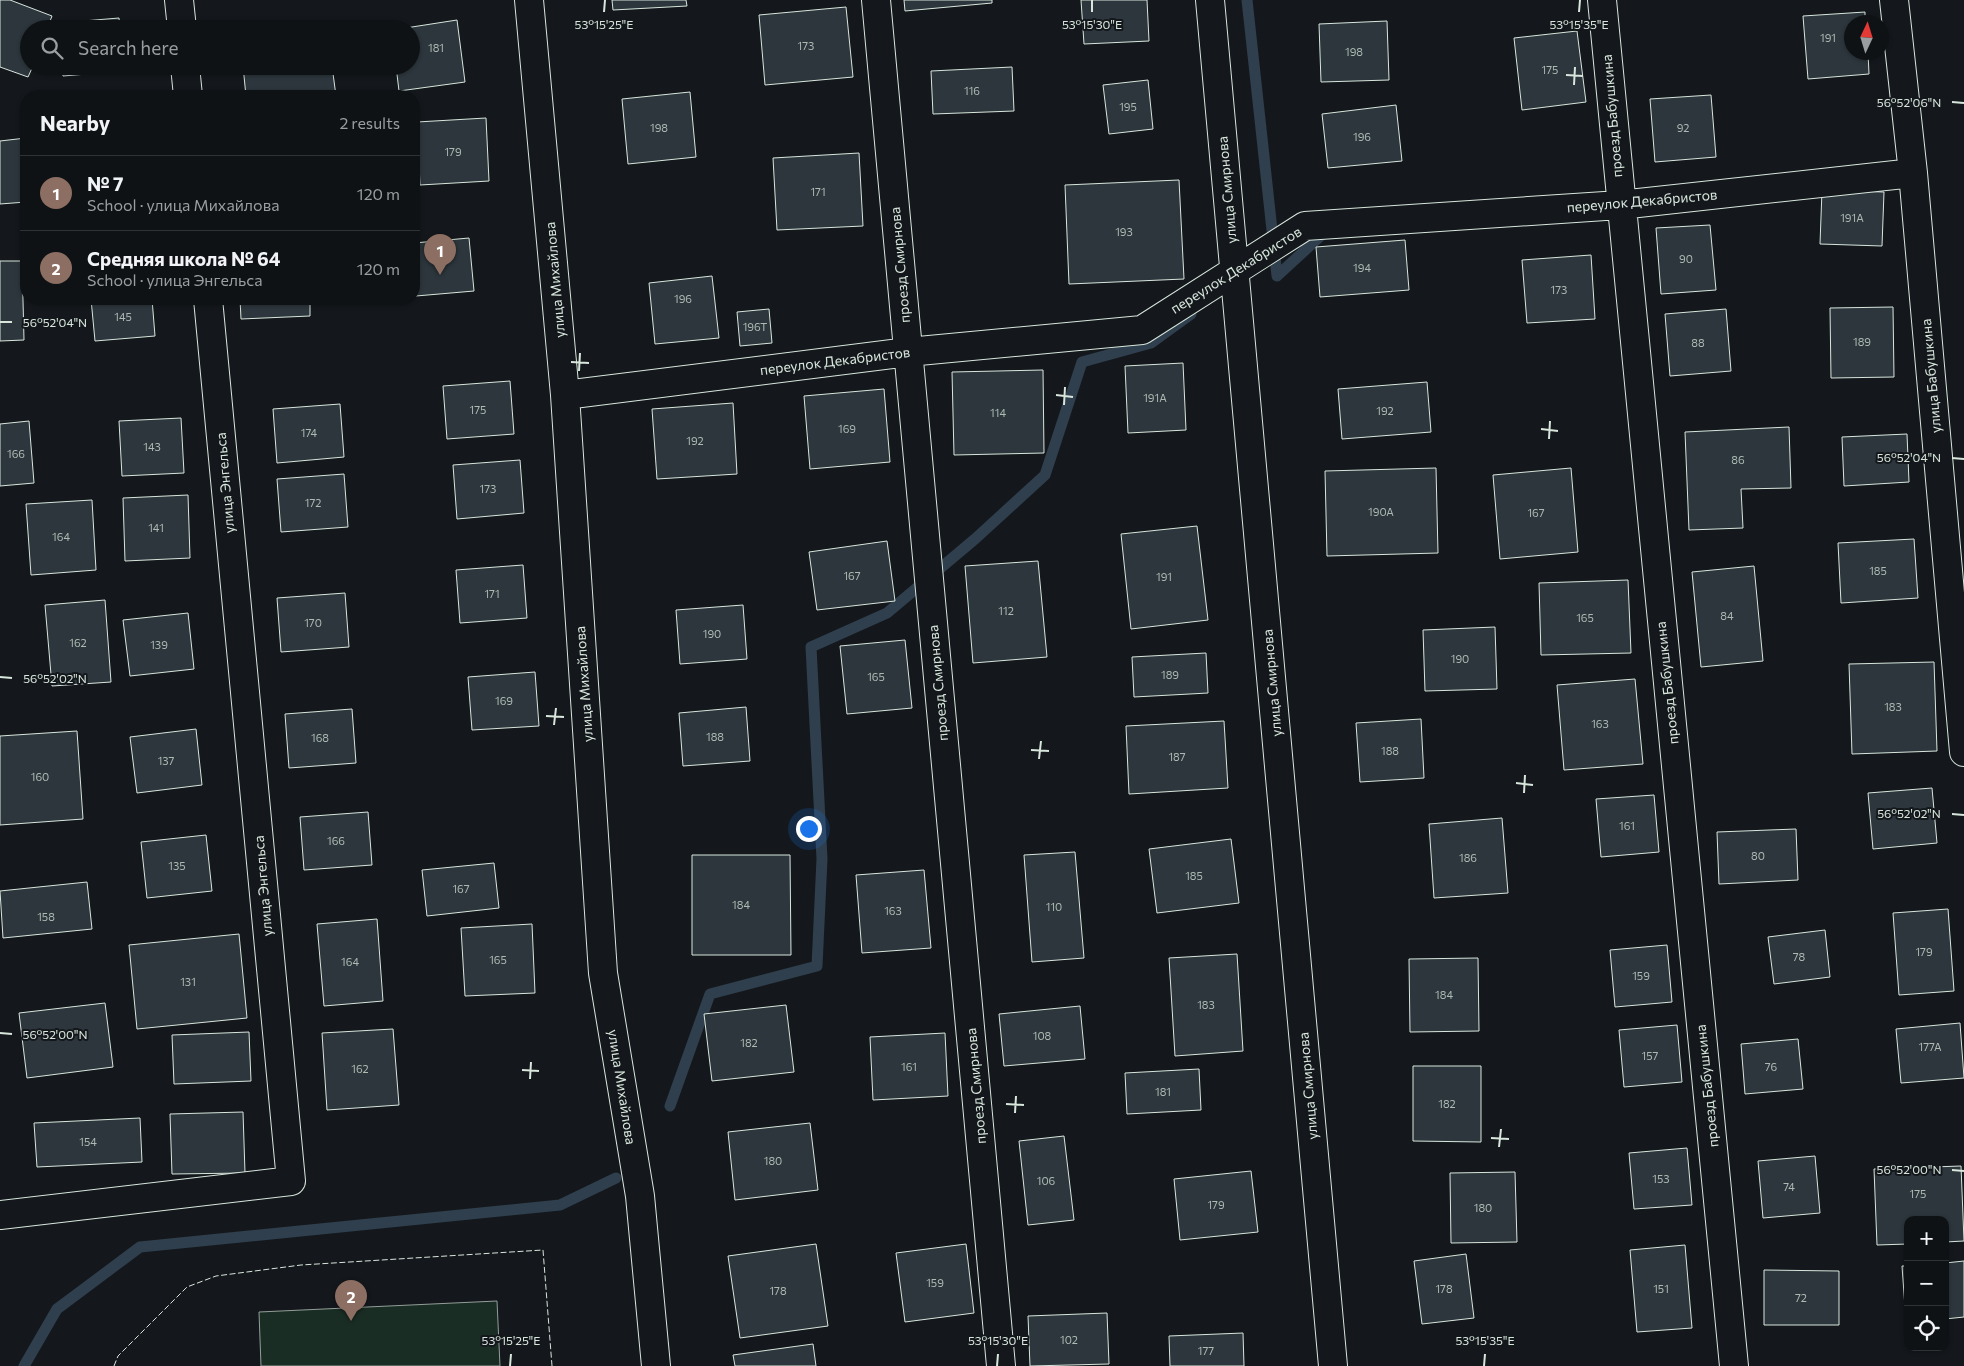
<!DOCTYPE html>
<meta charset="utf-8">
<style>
:root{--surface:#0f1215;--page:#181b1e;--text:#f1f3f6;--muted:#9b9ea0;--line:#2f3234;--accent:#b45309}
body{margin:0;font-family:Commissioner,sans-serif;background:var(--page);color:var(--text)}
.controls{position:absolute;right:15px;bottom:15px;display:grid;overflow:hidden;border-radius:10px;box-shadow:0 1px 4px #0004}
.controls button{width:45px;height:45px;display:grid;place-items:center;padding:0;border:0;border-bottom:1px solid var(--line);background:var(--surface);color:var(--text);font:25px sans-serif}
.compass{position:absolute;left:1844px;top:15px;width:45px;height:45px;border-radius:50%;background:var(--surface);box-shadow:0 1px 4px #0004;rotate:4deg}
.you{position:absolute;left:808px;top:828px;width:18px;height:18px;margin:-12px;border:4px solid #fff;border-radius:50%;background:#1a73e8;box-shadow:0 0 0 8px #1a73e833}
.badge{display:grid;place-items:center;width:32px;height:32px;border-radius:50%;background:var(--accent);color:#fff;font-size:16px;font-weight:700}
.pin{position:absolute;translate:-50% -41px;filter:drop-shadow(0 1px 2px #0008)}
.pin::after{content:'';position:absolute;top:26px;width:18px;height:15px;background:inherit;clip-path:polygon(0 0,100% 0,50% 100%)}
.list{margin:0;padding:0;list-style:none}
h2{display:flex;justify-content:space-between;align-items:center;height:65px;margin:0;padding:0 20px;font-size:21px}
h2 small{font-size:16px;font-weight:400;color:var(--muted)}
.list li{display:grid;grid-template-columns:32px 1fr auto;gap:15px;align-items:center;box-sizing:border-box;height:75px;padding:0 20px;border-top:1px solid var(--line)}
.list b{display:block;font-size:19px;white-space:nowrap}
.list p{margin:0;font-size:16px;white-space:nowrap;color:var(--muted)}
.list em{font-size:16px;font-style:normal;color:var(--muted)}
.icon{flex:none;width:28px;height:28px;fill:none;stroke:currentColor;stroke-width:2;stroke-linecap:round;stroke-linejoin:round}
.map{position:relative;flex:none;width:1964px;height:1366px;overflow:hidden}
.search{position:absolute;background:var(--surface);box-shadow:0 1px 4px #0004;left:20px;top:20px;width:400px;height:55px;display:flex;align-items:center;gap:12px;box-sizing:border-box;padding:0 18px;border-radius:28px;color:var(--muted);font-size:19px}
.panel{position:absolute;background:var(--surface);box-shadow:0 1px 4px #0004;left:20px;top:90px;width:400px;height:215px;border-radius:20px}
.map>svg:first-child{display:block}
</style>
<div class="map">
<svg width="1964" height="1366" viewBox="0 0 1964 1366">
<rect width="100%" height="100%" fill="#14181c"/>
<!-- garden -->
<path fill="#1a2d24" stroke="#939e99" d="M 497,1301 L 500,1366 L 261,1366 L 259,1312 Z"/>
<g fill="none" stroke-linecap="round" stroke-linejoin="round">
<!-- stream -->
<path stroke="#2f3f4d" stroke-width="11" d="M 1247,0 L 1277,276
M 1277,276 L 1327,230
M 670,1106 L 710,994 L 817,966 L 822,859 L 811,647 L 887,613 L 975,539 L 1045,475 L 1082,362 L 1151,343 L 1191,314
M 24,1366 L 57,1309 L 140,1247 L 560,1205 L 616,1178"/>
</g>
<!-- building -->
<path fill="#2c363c" stroke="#d8e6dc" d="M 0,0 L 10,0 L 52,16 L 47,29 L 29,29 L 29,66 L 33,66 L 28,77 L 0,67 Z
M 612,0 L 686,0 L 687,6 L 613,10 Z
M 904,0 L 992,0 L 992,3 L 905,11 Z
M 1081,0 L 1147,0 L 1149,41 L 1084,44 Z
M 846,7 L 853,77 L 765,85 L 759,15 Z
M 1865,12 L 1865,22 L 1852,22 L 1852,52 L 1868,52 L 1869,74 L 1808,79 L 1803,16 Z
M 119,18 L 120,29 L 59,29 L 59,23 Z
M 457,20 L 465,82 L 399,91 L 396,66 L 411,66 L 411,29 L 399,29 Z
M 1387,21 L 1389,80 L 1321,82 L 1319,24 Z
M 1577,31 L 1586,102 L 1522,110 L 1514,38 Z
M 62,66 L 123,66 L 124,71 L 63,76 Z
M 243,66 L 332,66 L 336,96 L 246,96 Z
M 1012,67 L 1014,111 L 933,114 L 931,71 Z
M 1148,80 L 1153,129 L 1109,134 L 1103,85 Z
M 690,92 L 696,157 L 628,164 L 622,99 Z
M 1711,95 L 1716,157 L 1655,162 L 1650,99 Z
M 1396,105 L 1402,161 L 1328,168 L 1322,114 Z
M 486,118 L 489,181 L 420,185 L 417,122 Z
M 26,138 L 26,202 L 0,204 L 0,141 Z
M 859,153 L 863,226 L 777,230 L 773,158 Z
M 1179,180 L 1184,279 L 1069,284 L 1065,185 Z
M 1822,190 L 1884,192 L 1882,246 L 1820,244 Z
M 1710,225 L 1716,290 L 1661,294 L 1656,228 Z
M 469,238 L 474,291 L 416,296 L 414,243 Z
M 1405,240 L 1409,290 L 1320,297 L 1316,247 Z
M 1591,255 L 1595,319 L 1527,323 L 1522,260 Z
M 0,261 L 22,261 L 24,340 L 0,341 Z
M 712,276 L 719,338 L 655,344 L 649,283 Z
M 91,299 L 152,299 L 155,336 L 95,341 Z
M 240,299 L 310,299 L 310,316 L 241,319 Z
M 1893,307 L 1894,377 L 1831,378 L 1830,308 Z
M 769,309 L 772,343 L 740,346 L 737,312 Z
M 1726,309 L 1731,371 L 1670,376 L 1665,314 Z
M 1183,363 L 1186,430 L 1128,433 L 1125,366 Z
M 1043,370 L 1044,453 L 954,455 L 952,372 Z
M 510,381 L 514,434 L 447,439 L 443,386 Z
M 1427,382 L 1431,432 L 1342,439 L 1338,389 Z
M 884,389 L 890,462 L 810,469 L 804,396 Z
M 733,403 L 737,474 L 657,479 L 652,409 Z
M 340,404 L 344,457 L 277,463 L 273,409 Z
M 181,418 L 184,473 L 122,476 L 119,421 Z
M 29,421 L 34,483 L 0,486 L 0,424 Z
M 1789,427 L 1791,488 L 1741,489 L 1743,528 L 1689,530 L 1685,432 Z
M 1907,434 L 1909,482 L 1844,486 L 1842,437 Z
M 520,460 L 524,513 L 457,519 L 453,465 Z
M 1436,468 L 1438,553 L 1327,556 L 1325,471 Z
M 1571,468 L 1578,552 L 1500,559 L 1493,475 Z
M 344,474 L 348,527 L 281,532 L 277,479 Z
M 188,495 L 190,558 L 125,561 L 123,498 Z
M 92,500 L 96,570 L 31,575 L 26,504 Z
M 1197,526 L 1208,620 L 1131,629 L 1121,534 Z
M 1914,539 L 1918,598 L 1841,603 L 1838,543 Z
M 887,541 L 895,601 L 817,610 L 809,552 Z
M 1038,561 L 1047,657 L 973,663 L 965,566 Z
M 523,565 L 527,618 L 460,623 L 456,570 Z
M 1754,566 L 1763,661 L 1701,667 L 1692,572 Z
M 1628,580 L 1631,653 L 1541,655 L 1539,583 Z
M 345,593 L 349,647 L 281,652 L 277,598 Z
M 105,600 L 111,682 L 52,686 L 45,605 Z
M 743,605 L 747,659 L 680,664 L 676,610 Z
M 188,613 L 194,669 L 130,676 L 123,620 Z
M 1495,627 L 1497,689 L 1425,691 L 1423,630 Z
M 905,640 L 912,708 L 847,714 L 840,646 Z
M 1206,653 L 1208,693 L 1134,697 L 1132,657 Z
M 1934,662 L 1937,751 L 1852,754 L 1849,664 Z
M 535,672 L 539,726 L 472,730 L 468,677 Z
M 1635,679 L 1643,764 L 1564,770 L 1557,685 Z
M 746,707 L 750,761 L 683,766 L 679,713 Z
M 352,709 L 356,763 L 289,768 L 285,714 Z
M 1421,719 L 1424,778 L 1360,782 L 1356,723 Z
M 1224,721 L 1228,788 L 1129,794 L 1126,726 Z
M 196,729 L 202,785 L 137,793 L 130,737 Z
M 77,731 L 83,819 L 0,825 L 0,736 Z
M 1932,788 L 1937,843 L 1873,849 L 1868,793 Z
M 1654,795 L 1659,852 L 1601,857 L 1596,799 Z
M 368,812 L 372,865 L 304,870 L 300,817 Z
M 1502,818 L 1508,893 L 1434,898 L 1429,824 Z
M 1796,829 L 1798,880 L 1719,884 L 1717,832 Z
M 206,835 L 212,891 L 147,898 L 141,842 Z
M 1231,839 L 1239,903 L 1157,913 L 1149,849 Z
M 1075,852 L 1084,958 L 1032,962 L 1024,855 Z
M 692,855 L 790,855 L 791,955 L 692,955 Z
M 494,863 L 499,908 L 427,916 L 422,870 Z
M 924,870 L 931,948 L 862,953 L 856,875 Z
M 87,882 L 92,929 L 3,938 L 0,891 Z
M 1948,909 L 1954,991 L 1899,995 L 1893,913 Z
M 377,919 L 383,1001 L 324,1006 L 317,924 Z
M 532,924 L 535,993 L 465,996 L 461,928 Z
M 1825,930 L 1830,977 L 1774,984 L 1768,937 Z
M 239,934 L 247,1018 L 137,1029 L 129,945 Z
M 1667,945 L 1672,1002 L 1615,1007 L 1610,950 Z
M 1237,954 L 1243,1051 L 1175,1056 L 1169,958 Z
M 1478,958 L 1479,1031 L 1410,1032 L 1409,959 Z
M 105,1003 L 113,1067 L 27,1078 L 19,1013 Z
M 786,1005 L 794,1072 L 712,1081 L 704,1014 Z
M 1080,1006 L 1085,1059 L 1004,1066 L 999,1014 Z
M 1960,1023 L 1964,1078 L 1901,1083 L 1896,1029 Z
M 1677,1025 L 1682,1082 L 1624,1087 L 1619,1030 Z
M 393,1029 L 399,1105 L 327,1110 L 322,1033 Z
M 249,1032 L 251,1081 L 174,1084 L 172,1035 Z
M 945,1033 L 948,1096 L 873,1100 L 870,1037 Z
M 1798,1039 L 1803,1089 L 1745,1094 L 1741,1044 Z
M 1413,1066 L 1481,1066 L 1481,1142 L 1413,1141 Z
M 1199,1069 L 1201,1110 L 1127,1114 L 1125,1073 Z
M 243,1112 L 245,1173 L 172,1174 L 170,1114 Z
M 140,1118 L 142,1162 L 37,1167 L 34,1123 Z
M 810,1123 L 818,1190 L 735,1200 L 728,1132 Z
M 1064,1136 L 1074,1220 L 1028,1225 L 1019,1141 Z
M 1687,1148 L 1692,1205 L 1634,1209 L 1629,1153 Z
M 1815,1156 L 1820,1213 L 1763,1218 L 1758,1161 Z
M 1961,1166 L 1964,1241 L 1945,1242 L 1945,1220 L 1908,1220 L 1908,1244 L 1877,1245 L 1874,1169 Z
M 1251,1171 L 1258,1232 L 1180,1240 L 1174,1179 Z
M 1515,1172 L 1517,1242 L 1451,1243 L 1450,1173 Z
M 816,1244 L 828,1326 L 740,1338 L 728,1256 Z
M 966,1244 L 974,1313 L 905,1322 L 896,1253 Z
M 1685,1245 L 1692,1328 L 1637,1332 L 1630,1250 Z
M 1466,1254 L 1474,1318 L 1422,1324 L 1414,1261 Z
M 1964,1261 L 1964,1317 L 1945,1319 L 1945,1263 Z
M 1902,1266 L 1908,1266 L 1908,1321 L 1906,1321 Z
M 1764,1270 L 1839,1271 L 1839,1325 L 1764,1325 Z
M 1107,1313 L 1109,1364 L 1030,1366 L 1028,1316 Z
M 1243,1333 L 1244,1366 L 1170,1366 L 1169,1336 Z
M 813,1344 L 816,1366 L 735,1366 L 733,1355 Z"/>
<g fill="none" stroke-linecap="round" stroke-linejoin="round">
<!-- street casing -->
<g stroke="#d8e6dc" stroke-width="30">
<path id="street" d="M 179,0 L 182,29
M 529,0 L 565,395 L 603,973 L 640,1196 L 656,1366
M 876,0 L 1001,1366
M 1210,0 L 1333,1366
M 1602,0 L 1734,1366
M 1894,0 L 1913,173 L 1964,752
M 185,66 L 188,96
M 565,395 L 908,352 L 1142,330 L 1305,226 L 1620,205 L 1913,173
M 0,1215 L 291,1181 L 208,299"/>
</g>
<!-- street -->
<use href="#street" stroke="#14181c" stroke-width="28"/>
<!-- fence -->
<path stroke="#d8e6dc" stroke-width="1" stroke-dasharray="6 2.5" stroke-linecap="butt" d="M 114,1366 L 118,1356 L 187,1287 L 216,1276 L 301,1265 L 543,1250 L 552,1366"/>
</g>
<!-- ticks -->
<path fill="none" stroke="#d8e6dc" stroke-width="2" d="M 604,12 L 605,0M 1092,12 L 1092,0M 1579,12 L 1580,0M 1566,75 L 1583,76M 1574,85 L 1575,67M 1952,102 L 1964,103M 0,322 L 12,322M 571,362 L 589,363M 579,371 L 580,353M 1056,395 L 1073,397M 1064,405 L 1065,387M 1541,429 L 1558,431M 1549,439 L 1550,421M 1952,458 L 1964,459M 0,677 L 12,678M 546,716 L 564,717M 554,725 L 556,708M 1031,750 L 1049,751M 1039,759 L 1041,741M 1516,783 L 1533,785M 1524,793 L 1525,775M 1952,814 L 1964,815M 0,1033 L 12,1034M 522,1070 L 539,1071M 530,1079 L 531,1062M 1006,1104 L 1024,1105M 1015,1113 L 1016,1096M 1491,1138 L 1509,1139M 1499,1147 L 1501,1129M 1952,1170 L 1964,1171M 510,1366 L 511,1354M 997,1366 L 998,1354M 1484,1366 L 1485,1354"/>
<g text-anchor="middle" stroke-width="4" stroke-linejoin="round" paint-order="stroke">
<!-- number labels -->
<g font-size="11" fill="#adbab4">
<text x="1828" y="42">191</text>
<text x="806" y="50">173</text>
<text x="436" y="52">181</text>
<text x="1354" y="56">198</text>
<text x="1550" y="74">175</text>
<text x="972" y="95">116</text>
<text x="1128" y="111">195</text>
<text x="659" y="132">198</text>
<text x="1683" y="132">92</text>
<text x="1362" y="141">196</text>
<text x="453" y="156">179</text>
<text x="818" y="196">171</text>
<text x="1852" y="222">191А</text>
<text x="1124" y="236">193</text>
<text x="1686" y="263">90</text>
<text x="1362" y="272">194</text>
<text x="1559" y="294">173</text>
<text x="683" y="303">196</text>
<text x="123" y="321">145</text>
<text x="755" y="331">196Т</text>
<text x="1862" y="346">189</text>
<text x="1698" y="347">88</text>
<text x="1155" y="402">191А</text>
<text x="478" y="414">175</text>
<text x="1385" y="415">192</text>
<text x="998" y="417">114</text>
<text x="847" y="433">169</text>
<text x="309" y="437">174</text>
<text x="695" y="445">192</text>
<text x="152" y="451">143</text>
<text x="16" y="458">166</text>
<text x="1738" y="464">86</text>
<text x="488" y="493">173</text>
<text x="313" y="507">172</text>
<text x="1381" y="516">190А</text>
<text x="1536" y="517">167</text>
<text x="156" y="532">141</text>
<text x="61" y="541">164</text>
<text x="1878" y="575">185</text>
<text x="852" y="580">167</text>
<text x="1164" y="581">191</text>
<text x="492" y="598">171</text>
<text x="1006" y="615">112</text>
<text x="1727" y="620">84</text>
<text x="1585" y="622">165</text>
<text x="313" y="627">170</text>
<text x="712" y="638">190</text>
<text x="78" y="647">162</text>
<text x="159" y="649">139</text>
<text x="1460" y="663">190</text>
<text x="1170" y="679">189</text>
<text x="876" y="681">165</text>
<text x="504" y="705">169</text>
<text x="1893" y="711">183</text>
<text x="1600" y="728">163</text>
<text x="715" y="741">188</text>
<text x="320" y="742">168</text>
<text x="1390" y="755">188</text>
<text x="1177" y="761">187</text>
<text x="166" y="765">137</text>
<text x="40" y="781">160</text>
<text x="1627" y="830">161</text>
<text x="336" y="845">166</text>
<text x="1758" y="860">80</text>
<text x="1468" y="862">186</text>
<text x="177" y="870">135</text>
<text x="1194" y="880">185</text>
<text x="461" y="893">167</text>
<text x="741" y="909">184</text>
<text x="1054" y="911">110</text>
<text x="893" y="915">163</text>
<text x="46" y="921">158</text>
<text x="1924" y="956">179</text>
<text x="1799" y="961">78</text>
<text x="498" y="964">165</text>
<text x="350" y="966">164</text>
<text x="1641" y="980">159</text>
<text x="188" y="986">131</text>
<text x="1444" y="999">184</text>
<text x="1206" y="1009">183</text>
<text x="1042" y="1040">108</text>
<text x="749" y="1047">182</text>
<text x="1930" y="1051">177А</text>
<text x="1650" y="1060">157</text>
<text x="909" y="1071">161</text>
<text x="1771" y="1071">76</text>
<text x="360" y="1073">162</text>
<text x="1163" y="1096">181</text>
<text x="1447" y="1108">182</text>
<text x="88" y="1146">154</text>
<text x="773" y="1165">180</text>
<text x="1661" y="1183">153</text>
<text x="1046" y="1185">106</text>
<text x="1789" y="1191">74</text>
<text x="1918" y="1198">175</text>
<text x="1216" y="1209">179</text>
<text x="1483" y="1212">180</text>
<text x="935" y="1287">159</text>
<text x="1444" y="1293">178</text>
<text x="1661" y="1293">151</text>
<text x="778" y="1295">178</text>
<text x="1801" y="1302">72</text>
<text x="1069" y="1344">102</text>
<text x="1206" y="1355">177</text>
</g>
<!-- street labels -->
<g font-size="14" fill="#d8e6dc" stroke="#14181c">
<text transform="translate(1612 116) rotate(-95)" y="5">проезд Бабушкина</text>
<text transform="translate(1227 190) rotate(-95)" y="5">улица Смирнова</text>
<text transform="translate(1642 201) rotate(-5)" y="5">переулок Декабристов</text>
<text transform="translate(900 265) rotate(-95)" y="5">проезд Смирнова</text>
<text transform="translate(1236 270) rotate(-32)" y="5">переулок Декабристов</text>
<text transform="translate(555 280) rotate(-95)" y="5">улица Михайлова</text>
<text transform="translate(835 361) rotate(-7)" y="5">переулок Декабристов</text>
<text transform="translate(1931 376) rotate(-95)" y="5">улица Бабушкина</text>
<text transform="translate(225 483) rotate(-95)" y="5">улица Энгельса</text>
<text transform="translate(938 683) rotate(-95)" y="5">проезд Смирнова</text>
<text transform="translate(1272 683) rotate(-95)" y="5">улица Смирнова</text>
<text transform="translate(1667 683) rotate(-96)" y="5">проезд Бабушкина</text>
<text transform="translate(584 684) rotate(-94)" y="5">улица Михайлова</text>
<text transform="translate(263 886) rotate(-95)" y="5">улица Энгельса</text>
<text transform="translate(976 1086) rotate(-95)" y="5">проезд Смирнова</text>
<text transform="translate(1308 1086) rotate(-95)" y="5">улица Смирнова</text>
<text transform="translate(1707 1086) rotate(-96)" y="5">проезд Бабушкина</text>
<text transform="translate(622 1087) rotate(81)" y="5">улица Михайлова</text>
</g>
</g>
<g font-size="12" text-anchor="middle" fill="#d8e6dc" stroke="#14181c" stroke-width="4" stroke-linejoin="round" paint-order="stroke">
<text x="604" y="29">53°15'25"E</text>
<text x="1092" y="29">53°15'30"E</text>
<text x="1579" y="29">53°15'35"E</text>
<text x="1909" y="107">56°52'06"N</text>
<text x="55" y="327">56°52'04"N</text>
<text x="1909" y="462">56°52'04"N</text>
<text x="55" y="683">56°52'02"N</text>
<text x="1909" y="818">56°52'02"N</text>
<text x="55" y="1039">56°52'00"N</text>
<text x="1909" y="1174">56°52'00"N</text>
<text x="511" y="1345">53°15'25"E</text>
<text x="998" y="1345">53°15'30"E</text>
<text x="1485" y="1345">53°15'35"E</text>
</g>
</svg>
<div class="controls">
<button>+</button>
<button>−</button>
<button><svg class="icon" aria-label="locate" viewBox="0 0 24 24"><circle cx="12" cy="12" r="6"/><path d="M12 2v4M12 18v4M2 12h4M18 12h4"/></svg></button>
</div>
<svg class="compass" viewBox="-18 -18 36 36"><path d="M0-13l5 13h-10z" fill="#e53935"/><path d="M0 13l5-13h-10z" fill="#9b9ea0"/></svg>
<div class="you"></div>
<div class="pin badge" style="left:440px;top:275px;background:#8d6e63">1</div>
<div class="pin badge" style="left:351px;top:1321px;background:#8d6e63">2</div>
<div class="search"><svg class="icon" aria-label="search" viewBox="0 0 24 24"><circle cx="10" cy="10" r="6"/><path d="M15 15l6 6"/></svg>Search here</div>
<section class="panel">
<h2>Nearby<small>2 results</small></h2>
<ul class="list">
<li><span class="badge" style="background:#8d6e63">1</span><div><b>№ 7</b><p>School · улица Михайлова</p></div><em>120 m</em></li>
<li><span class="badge" style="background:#8d6e63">2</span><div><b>Средняя школа № 64</b><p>School · улица Энгельса</p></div><em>120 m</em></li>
</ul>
</section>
</div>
